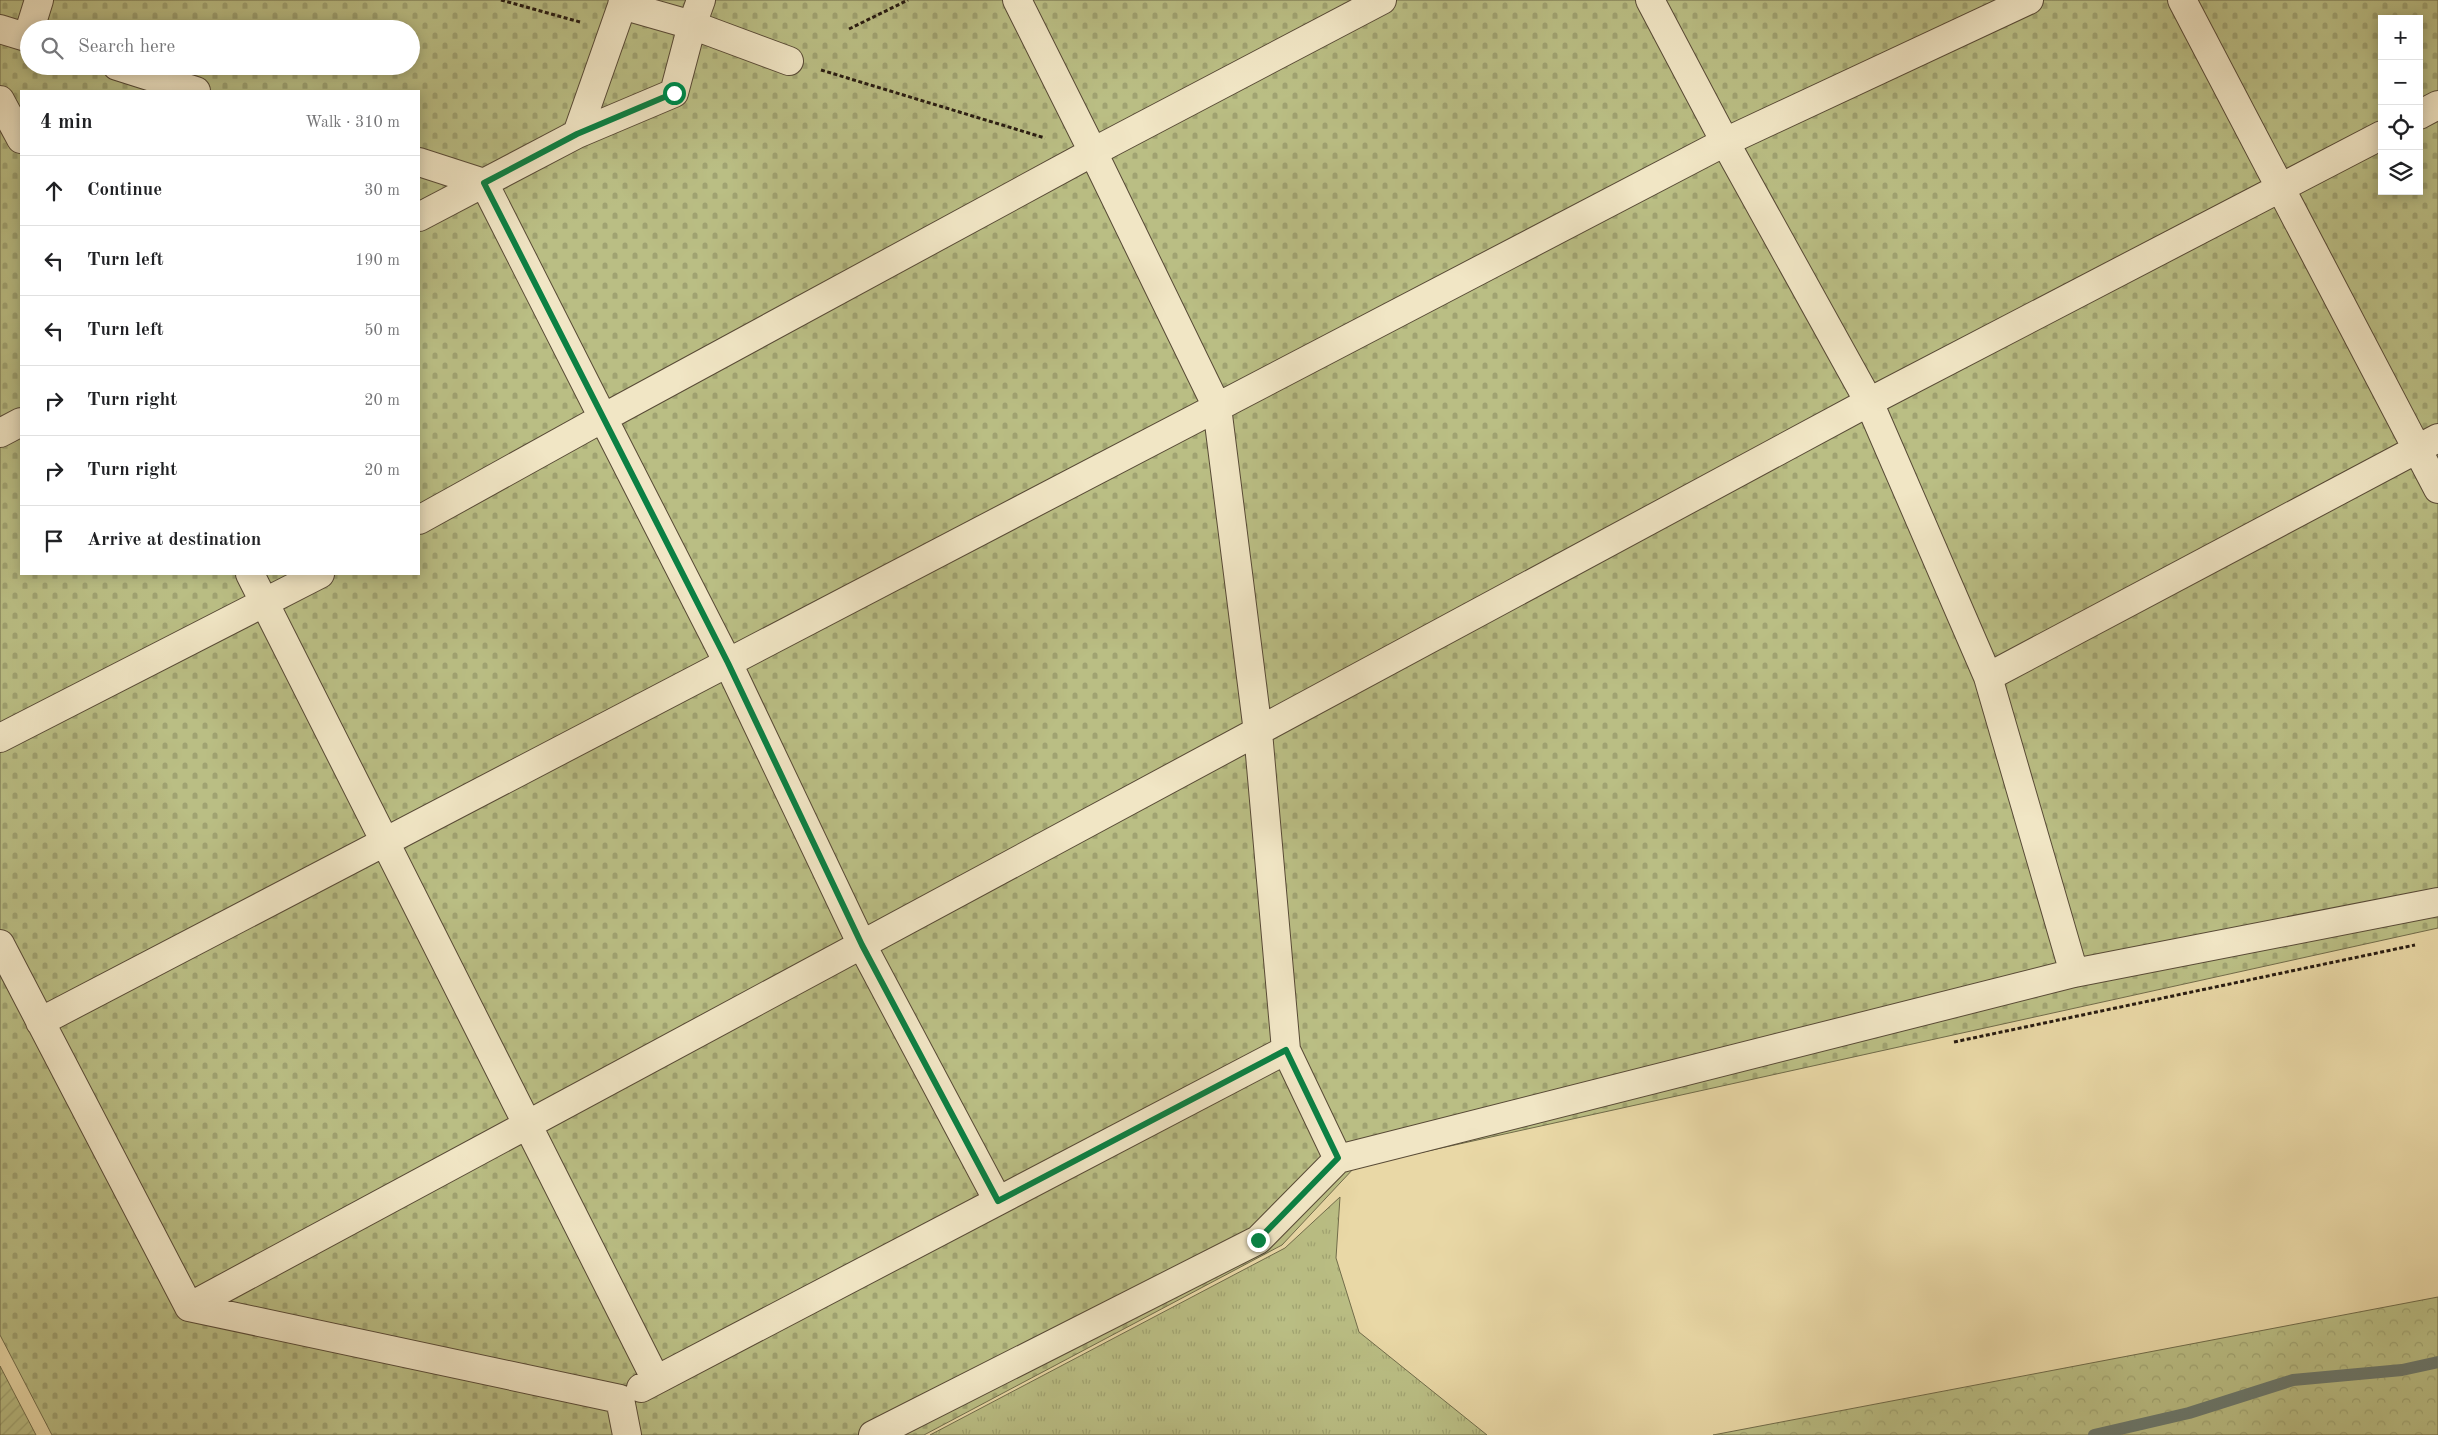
<!DOCTYPE html>
<meta charset="utf-8">
<style>
:root{--surface:#fff;--page:#f6f6f6;--text:#202124;--muted:#757577;--line:#e0e0e0}
body{margin:0;font-family:"Old Standard TT",serif;background:var(--page);color:var(--text)}
.controls{position:absolute;right:15px;top:15px;display:grid;overflow:hidden;border-radius:0px;box-shadow:0 2px 12px #0003}
.controls button{width:45px;height:45px;display:grid;place-items:center;padding:0;border:0;border-bottom:1px solid var(--line);background:var(--surface);color:var(--text);font:25px sans-serif}
.stop{position:absolute;width:15px;height:15px;margin:-11px;border:4px solid #0b8043;border-radius:50%;background:#fff}
.stop.end{background:#0b8043;border-color:#fff;box-shadow:0 1px 5px #0008}
.list{margin:0;padding:0;list-style:none}
h2{display:flex;justify-content:space-between;align-items:center;height:65px;margin:0;padding:0 20px;font-size:21px}
h2 small{font-size:16px;font-weight:400;color:var(--muted)}
.list li{display:grid;grid-template-columns:32px 1fr auto;gap:15px;align-items:center;box-sizing:border-box;height:70px;padding:0 20px;border-top:1px solid var(--line)}
.list b{display:block;font-size:19px;white-space:nowrap}
.list em{font-size:16px;font-style:normal;color:var(--muted)}
.icon{flex:none;width:28px;height:28px;fill:none;stroke:currentColor;stroke-width:2;stroke-linecap:round;stroke-linejoin:round}
.map{position:relative;flex:none;width:2438px;height:1435px;overflow:hidden}
.search{position:absolute;background:var(--surface);box-shadow:0 2px 12px #0003;left:20px;top:20px;width:400px;height:55px;display:flex;align-items:center;gap:12px;box-sizing:border-box;padding:0 18px;border-radius:28px;color:var(--muted);font-size:19px}
.panel{position:absolute;background:var(--surface);box-shadow:0 2px 12px #0003;left:20px;top:90px;width:400px;height:485px;border-radius:0px}
.map>svg:first-child{display:block}
</style>
<div class="map">
<svg width="2438" height="1435" viewBox="0 0 2438 1435">
<defs>
<pattern id="grass-tufts" width="24" height="20" patternUnits="userSpaceOnUse" patternTransform="scale(1.25)"><rect width="24" height="20" fill="#babe84"/><path d="M3 7l-1-3M5 7V3M7 7l1-3M15 17l-1-3M17 17v-4M19 17l1-3" fill="none" stroke="#a0a371"/></pattern>
<pattern id="forest-crowns" width="20" height="18" patternUnits="userSpaceOnUse" patternTransform="scale(1.25)"><rect width="20" height="18" fill="#babe84"/><path d="M2 6a3 3 0 1 1 6 0M12 15a3 3 0 1 1 6 0" fill="none" stroke="#a0a371"/></pattern>
<pattern id="cemetery-stones" width="16" height="16" patternUnits="userSpaceOnUse" patternTransform="scale(1.25)"><rect width="16" height="16" fill="#babe84"/><path d="M2 7V4a2 2 0 0 1 4 0v3zM10 15v-3a2 2 0 0 1 4 0v3z" fill="#a0a371"/></pattern>
<pattern id="garden-furrows" width="10" height="10" patternUnits="userSpaceOnUse" patternTransform="scale(1.25)"><rect width="10" height="10" fill="#babe84"/><path d="M-1 1l2-2M0 10L10 0M9 11l2-2" fill="none" stroke="#a0a371"/></pattern>
</defs>
<rect width="100%" height="100%" fill="#e9d8a6"/>
<filter id="stains"><feTurbulence type="fractalNoise" baseFrequency=".004" numOctaves="4"/><feColorMatrix values="0 0 0 0 .2 0 0 0 0 .09 0 0 0 0 .02 0 0 0 .5 -.17"/></filter>
<radialGradient id="worn" r=".72"><stop offset=".6" stop-color="#630" stop-opacity="0"/><stop offset="1" stop-color="#630" stop-opacity=".3"/></radialGradient>
<!-- grass -->
<path fill="url(#grass-tufts)" stroke="#716c4a" d="M 1340,1197 L 1336,1258 L 1359,1332 L 1487,1435 L 930,1435 L 1285,1248 Z"/>
<!-- forest -->
<path fill="url(#forest-crowns)" stroke="#716c4a" d="M 2438,1297 L 2438,1435 L 1713,1435 Z"/>
<!-- cemetery -->
<path fill="url(#cemetery-stones)" stroke="#716c4a" fill-rule="evenodd" d="M 0,0 L 2438,0 L 2438,928 L 1355,1167 L 1282,1245 L 924,1435 L 52,1435 L 0,1335 ZM 2382,19 L 2419,19 L 2419,191 L 2382,191 ZM 29,29 L 411,29 L 411,66 L 29,66 ZM 21,91 L 419,91 L 419,574 L 21,574 Z"/>
<!-- garden -->
<path fill="url(#garden-furrows)" stroke="#716c4a" d="M 0,1366 L 36,1435 L 0,1435 Z"/>
<g fill="none" stroke-linecap="round" stroke-linejoin="round">
<!-- stream -->
<path stroke="#6c7a6f" stroke-width="12" d="M 2094,1435 L 2189,1413 L 2293,1380 L 2402,1370 L 2438,1362"/>
<!-- minor casing -->
<g stroke="#584a36" stroke-width="30">
<path id="minor" d="M 1650,0 L 1725,142 L 1869,402 L 1988,677 L 2074,973
M 2182,0 L 2438,489
M 622,5 L 692,25 L 789,61
M 0,29 L 29,38
M 30,29 L 39,0
M 117,66 L 196,91
M 0,100 L 21,139
M 2419,115 L 2438,105
M 577,134 L 624,0
M 419,162 L 484,183 L 603,418 L 1093,152 L 1017,0
M 419,217 L 577,134 L 674,93 L 692,25 L 701,0
M 0,433 L 21,422
M 419,520 L 603,418 L 728,663 L 862,945 L 998,1201
M 250,574 L 656,1380
M 1988,677 L 2438,438
M 0,738 L 320,574
M 0,944 L 189,1307 L 620,1399 L 627,1435
M 40,1022 L 1725,142 L 2029,0
M 1338,1159 L 1286,1050 L 1258,732 L 1217,407 L 1093,152 L 1382,0
M 189,1307 L 1869,402 L 2382,135
M 641,1388 L 1286,1050
M 873,1435 L 1258,1240 L 1338,1159 L 2074,973 L 2438,902"/>
</g>
<!-- path -->
<path stroke="#281b11" stroke-width="3" stroke-dasharray="4 2.5" stroke-linecap="butt" d="M 501,0 L 580,22
M 849,29 L 908,0
M 821,70 L 1045,138
M 1954,1042 L 2415,945"/>
<!-- minor -->
<use href="#minor" stroke="#f1e6c5" stroke-width="28"/>
</g>
<g fill="none" stroke-linecap="round" stroke-linejoin="round">
<!-- route -->
<path stroke="#0b8043" stroke-width="6" d="M 674,93 L 577,134 L 484,183 L 728,663 L 862,945 L 998,1201 L 1286,1050 L 1338,1158 L 1258,1240"/>
</g>
<rect width="100%" height="100%" filter="url(#stains)"/>
<rect width="100%" height="100%" fill="url(#worn)"/>
</svg>
<div class="controls">
<button>+</button>
<button>−</button>
<button><svg class="icon" aria-label="locate" viewBox="0 0 24 24"><circle cx="12" cy="12" r="6"/><path d="M12 2v4M12 18v4M2 12h4M18 12h4"/></svg></button>
<button><svg class="icon" aria-label="layers" viewBox="0 0 24 24"><path d="M12 4l9 5-9 5-9-5zM3 14l9 5 9-5"/></svg></button>
</div>
<div class="stop" style="left:674px;top:93px"></div>
<div class="stop end" style="left:1258px;top:1240px"></div>
<div class="search"><svg class="icon" aria-label="search" viewBox="0 0 24 24"><circle cx="10" cy="10" r="6"/><path d="M15 15l6 6"/></svg>Search here</div>
<section class="panel">
<h2>4 min<small>Walk · 310 m</small></h2>
<ul class="list">
<li><svg class="icon" aria-label="ahead" viewBox="0 0 24 24"><path d="M12 20V5M6 11l6-6 6 6"/></svg><div><b>Continue</b></div><em>30 m</em></li>
<li><svg class="icon" aria-label="left" viewBox="0 0 24 24"><path d="M17 20v-9H6M10 6l-5 5 5 5"/></svg><div><b>Turn left</b></div><em>190 m</em></li>
<li><svg class="icon" aria-label="left" viewBox="0 0 24 24"><path d="M17 20v-9H6M10 6l-5 5 5 5"/></svg><div><b>Turn left</b></div><em>50 m</em></li>
<li><svg class="icon" aria-label="right" viewBox="0 0 24 24"><path d="M7 20v-9h11M14 6l5 5-5 5"/></svg><div><b>Turn right</b></div><em>20 m</em></li>
<li><svg class="icon" aria-label="right" viewBox="0 0 24 24"><path d="M7 20v-9h11M14 6l5 5-5 5"/></svg><div><b>Turn right</b></div><em>20 m</em></li>
<li><svg class="icon" aria-label="arrive" viewBox="0 0 24 24"><path d="M6 21V4h12l-3 4 3 4H6"/></svg><div><b>Arrive at destination</b></div></li>
</ul>
</section>
</div>
